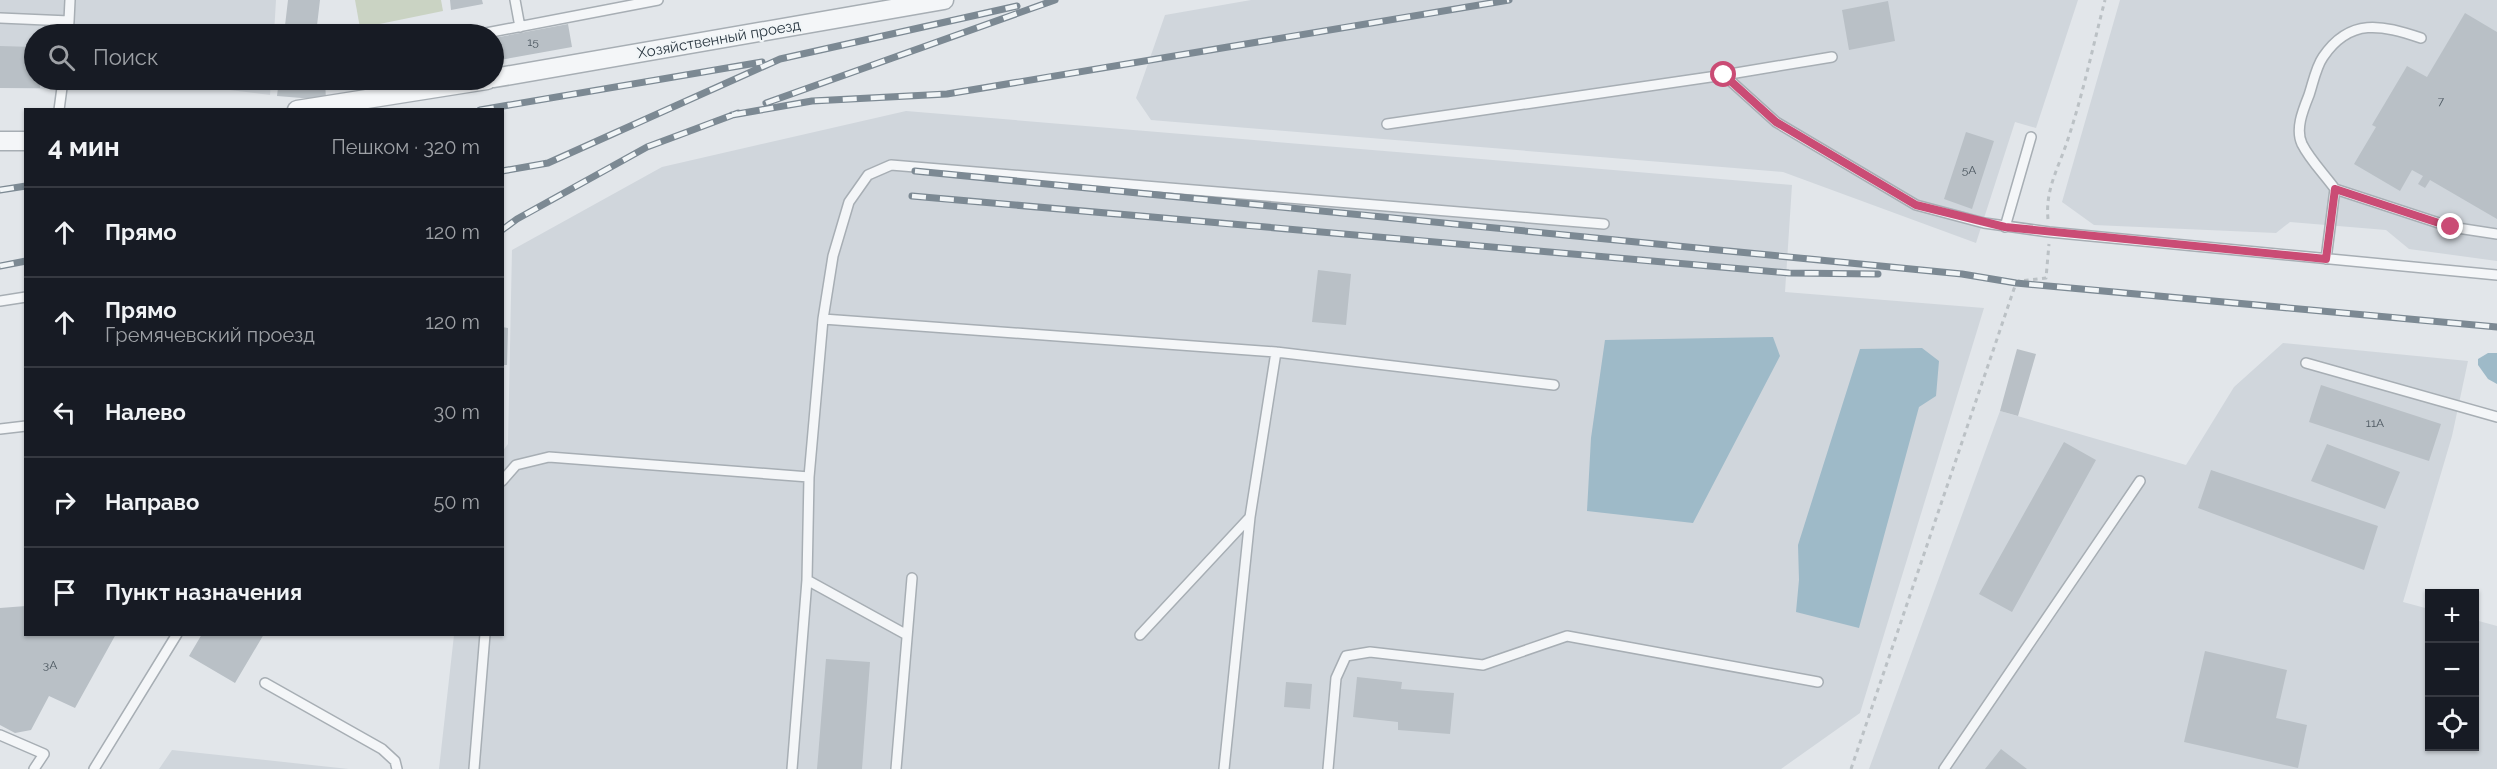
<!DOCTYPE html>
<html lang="ru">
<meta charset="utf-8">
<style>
:root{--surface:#171b24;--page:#242831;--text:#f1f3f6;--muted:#9ea1a6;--line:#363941}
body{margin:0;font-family:Raleway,sans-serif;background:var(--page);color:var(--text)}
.controls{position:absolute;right:18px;bottom:18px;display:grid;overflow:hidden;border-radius:0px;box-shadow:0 2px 4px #0004}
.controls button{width:54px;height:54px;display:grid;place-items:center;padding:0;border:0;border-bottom:2px solid var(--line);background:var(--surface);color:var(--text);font:30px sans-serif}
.stop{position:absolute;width:18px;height:18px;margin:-14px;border:4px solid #ca4c75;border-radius:50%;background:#fff}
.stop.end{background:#ca4c75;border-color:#fff;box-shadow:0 2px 6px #0008}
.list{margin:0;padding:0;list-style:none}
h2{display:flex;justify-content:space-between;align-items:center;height:78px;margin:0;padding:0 24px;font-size:26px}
h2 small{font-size:20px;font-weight:400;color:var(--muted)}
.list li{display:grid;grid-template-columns:39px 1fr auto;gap:18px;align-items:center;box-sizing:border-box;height:90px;padding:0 24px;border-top:2px solid var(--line)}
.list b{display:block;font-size:22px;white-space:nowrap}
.list p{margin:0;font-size:20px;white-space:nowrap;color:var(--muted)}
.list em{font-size:20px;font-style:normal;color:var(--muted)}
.icon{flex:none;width:33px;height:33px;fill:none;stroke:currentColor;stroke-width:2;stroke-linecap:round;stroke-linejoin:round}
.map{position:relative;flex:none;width:2497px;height:769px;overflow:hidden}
.search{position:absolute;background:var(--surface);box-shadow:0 2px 4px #0004;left:24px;top:24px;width:480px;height:66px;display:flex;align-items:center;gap:15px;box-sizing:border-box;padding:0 21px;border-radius:33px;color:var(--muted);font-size:22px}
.panel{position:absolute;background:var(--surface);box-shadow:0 2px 4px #0004;left:24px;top:108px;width:480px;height:528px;border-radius:0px}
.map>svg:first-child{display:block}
</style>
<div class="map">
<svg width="2497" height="769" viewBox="0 0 2497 769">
<rect width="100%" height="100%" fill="#e2e6ea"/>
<!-- built -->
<path fill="#d0d6dc" d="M 0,0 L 276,0 L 274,34 L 34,34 L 34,80 L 80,80 L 80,89 L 61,89 L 0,88 Z
M 1251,0 L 2078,0 L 2036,128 L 2015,122 L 1976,243 L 1783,172 L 1151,120 L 1136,98 L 1165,15 Z
M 2120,0 L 2497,0 L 2497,261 L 2409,249 L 2386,230 L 2290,222 L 2276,233 L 2094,225 L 2062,202 Z
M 105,80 L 271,80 L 270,95 L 159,81 Z
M 906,111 L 1792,185 L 1785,292 L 1984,308 L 1860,713 L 1781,769 L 439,769 L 454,635 L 502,634 L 502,452 L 508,444 L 512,250 L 662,167 Z
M 2283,343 L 2468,361 L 2452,436 L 2403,602 L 2429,609 L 2430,746 L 2474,746 L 2475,620 L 2497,626 L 2497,769 L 1869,769 L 2000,411 L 2186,465 L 2234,387 Z
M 172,750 L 349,769 L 159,769 Z"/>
<!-- green -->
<path fill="#cad3c3" d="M 355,0 L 441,0 L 443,11 L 360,28 Z"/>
<!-- water -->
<path fill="#9ebac8" d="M 1773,337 L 1780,356 L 1693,523 L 1587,511 L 1591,438 L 1605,340 Z
M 1922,348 L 1939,361 L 1936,396 L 1919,407 L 1859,628 L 1796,612 L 1799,580 L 1798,545 L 1860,349 Z
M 2488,353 L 2497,353 L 2497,384 L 2488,379 L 2478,365 L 2478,359 Z"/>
<!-- building -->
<path fill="#b9c0c6" d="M 288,0 L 320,0 L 316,34 L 284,34 Z
M 450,0 L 482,0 L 483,4 L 451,10 Z
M 1888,1 L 1895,41 L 1849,50 L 1842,10 Z
M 2465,13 L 2497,32 L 2497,219 L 2430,180 L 2425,188 L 2418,184 L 2423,176 L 2412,170 L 2400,191 L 2354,164 L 2376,127 L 2372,125 L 2407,66 L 2427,77 Z
M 568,24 L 572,47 L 494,61 L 494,38 Z
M 0,46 L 34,47 L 34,80 L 40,80 L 40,88 L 0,88 Z
M 279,80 L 325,80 L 326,100 L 277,96 Z
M 1966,132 L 1994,141 L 1972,209 L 1944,199 Z
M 1318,270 L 1351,274 L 1346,325 L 1312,322 Z
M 502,327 L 508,328 L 507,365 L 502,365 Z
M 2017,349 L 2036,354 L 2018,416 L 2000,411 Z
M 2321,385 L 2441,424 L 2429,461 L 2309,422 Z
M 2064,442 L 2096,460 L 2012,612 L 1979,594 Z
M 2327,444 L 2400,472 L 2385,509 L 2311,481 Z
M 2211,470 L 2378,526 L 2364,570 L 2198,508 Z
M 26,606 L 26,634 L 116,634 L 75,708 L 49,696 L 31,730 L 15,733 L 0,725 L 0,608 Z
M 202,634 L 264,634 L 235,683 L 189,656 Z
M 2205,651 L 2287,670 L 2276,718 L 2307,725 L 2298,768 L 2184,742 Z
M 826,659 L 870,662 L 862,769 L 817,769 Z
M 1357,677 L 1402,682 L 1401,689 L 1454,693 L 1450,734 L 1398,730 L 1398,722 L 1353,717 Z
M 1286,682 L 1312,684 L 1310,709 L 1284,707 Z
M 2001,749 L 2027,769 L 1985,769 Z"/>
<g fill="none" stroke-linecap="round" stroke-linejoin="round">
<!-- lane casing -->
<g stroke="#a7aeb4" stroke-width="12">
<path id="lane" d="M 515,0 L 520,27
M 0,18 L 69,21 L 68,34
M 69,21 L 70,0
M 481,34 L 658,0
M 1724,75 L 1776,122 L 1916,205 L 1984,223 L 2049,232 L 2497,275
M 59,110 L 63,80
M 1387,124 L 1724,75 L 1832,57
M 2335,189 L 2451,227 L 2497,234
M 2005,227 L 2031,137
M 2326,259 L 2335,189 C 2325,175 2310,160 2302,144 C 2295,129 2303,110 2309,95 C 2313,83 2316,67 2323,57 C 2350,17 2382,25 2421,38
M 0,301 L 26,297
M 823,319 L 1276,352 L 1554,385
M 2306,363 L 2497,417
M 0,429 L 26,426
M 502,481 L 516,465 L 549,457 L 809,477
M 807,580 L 907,635
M 1140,635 L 1250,517
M 265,683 L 382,749 L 395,761 L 397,769
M 0,735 L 44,754 L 34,769
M 94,769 L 177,634
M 474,769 L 485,634
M 792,769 L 807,580 L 809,477 L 823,319 L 833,256 L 849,202 L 868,175 L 891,165 L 1604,224
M 896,769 L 912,578
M 1224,769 L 1250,517 L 1276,352
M 1328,769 L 1336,678 L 1346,656 L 1370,652 L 1483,665 L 1567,636 L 1818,682
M 1944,769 L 2140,481"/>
</g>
<!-- street casing -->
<g stroke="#a7aeb4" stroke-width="21">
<path id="street" d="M 494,78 L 944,0
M 297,110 L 487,80
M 0,141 L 26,141"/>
</g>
<!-- path -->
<path stroke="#bbc1c5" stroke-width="3" stroke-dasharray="4.5 4.5" stroke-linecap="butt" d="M 2048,219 C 2045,189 2059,167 2068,139 C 2083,94 2093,46 2105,0
M 1851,769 L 2016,283 L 2019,281 L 2046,278 L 2049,244"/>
<!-- lane -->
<use href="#lane" stroke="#f4f6f8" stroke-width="9"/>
<!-- street -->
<use href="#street" stroke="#f4f6f8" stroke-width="18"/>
<!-- rail casing -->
<g stroke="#7c8993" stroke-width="7">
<path id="rail" d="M 766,103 L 1055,0
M 480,110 L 762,62
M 732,115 L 812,101 L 947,94 L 1509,0
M 502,171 L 548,163 L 780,59 L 1017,6
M 915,171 L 1962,274 L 2016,283 L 2497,327
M 0,190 L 26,186
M 912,196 L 1789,273 L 1878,274
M 502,230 L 517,219 L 647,147 L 738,113
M 0,266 L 26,261"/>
</g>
<!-- rail -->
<use href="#rail" stroke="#f1f5f7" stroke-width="4.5" stroke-dasharray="14" stroke-linecap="butt"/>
</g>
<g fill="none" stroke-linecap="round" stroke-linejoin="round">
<!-- route -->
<path stroke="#ca4c75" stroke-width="8" d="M 1724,75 L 1776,122 L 1916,205 L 2005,227 L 2326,259 L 2335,189 L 2451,227"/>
</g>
<g text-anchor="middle" stroke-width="4.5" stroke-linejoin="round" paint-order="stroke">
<!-- number labels -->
<g font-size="12" fill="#4e5962">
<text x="533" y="46">15</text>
<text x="2441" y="105">7</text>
<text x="1969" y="174">5А</text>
<text x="2375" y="427">11А</text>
<text x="50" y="669">3А</text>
</g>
<!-- street labels -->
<g font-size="15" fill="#2a3741" stroke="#f1f5f7">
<text transform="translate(719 39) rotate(-10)" y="5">Хозяйственный проезд</text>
</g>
</g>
</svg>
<div class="controls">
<button>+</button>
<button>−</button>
<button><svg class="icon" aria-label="locate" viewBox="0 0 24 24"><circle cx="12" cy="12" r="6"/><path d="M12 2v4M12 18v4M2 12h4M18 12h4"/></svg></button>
</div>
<div class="stop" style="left:1724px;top:75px"></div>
<div class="stop end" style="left:2451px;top:227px"></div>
<div class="search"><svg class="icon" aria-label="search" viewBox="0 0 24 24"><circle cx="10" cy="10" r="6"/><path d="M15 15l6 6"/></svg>Поиск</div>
<section class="panel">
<h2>4 мин<small>Пешком · 320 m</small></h2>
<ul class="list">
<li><svg class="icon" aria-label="ahead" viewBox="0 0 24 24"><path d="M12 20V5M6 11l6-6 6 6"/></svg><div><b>Прямо</b></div><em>120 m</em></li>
<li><svg class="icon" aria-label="ahead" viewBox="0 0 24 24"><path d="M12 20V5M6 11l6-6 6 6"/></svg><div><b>Прямо</b><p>Гремячевский проезд</p></div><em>120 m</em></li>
<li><svg class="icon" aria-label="left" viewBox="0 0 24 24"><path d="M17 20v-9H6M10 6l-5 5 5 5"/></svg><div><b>Налево</b></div><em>30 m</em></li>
<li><svg class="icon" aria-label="right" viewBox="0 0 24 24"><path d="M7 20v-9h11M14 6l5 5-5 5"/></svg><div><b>Направо</b></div><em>50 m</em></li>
<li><svg class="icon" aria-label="arrive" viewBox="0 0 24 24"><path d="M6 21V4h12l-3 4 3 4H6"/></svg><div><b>Пункт назначения</b></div></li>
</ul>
</section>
</div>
